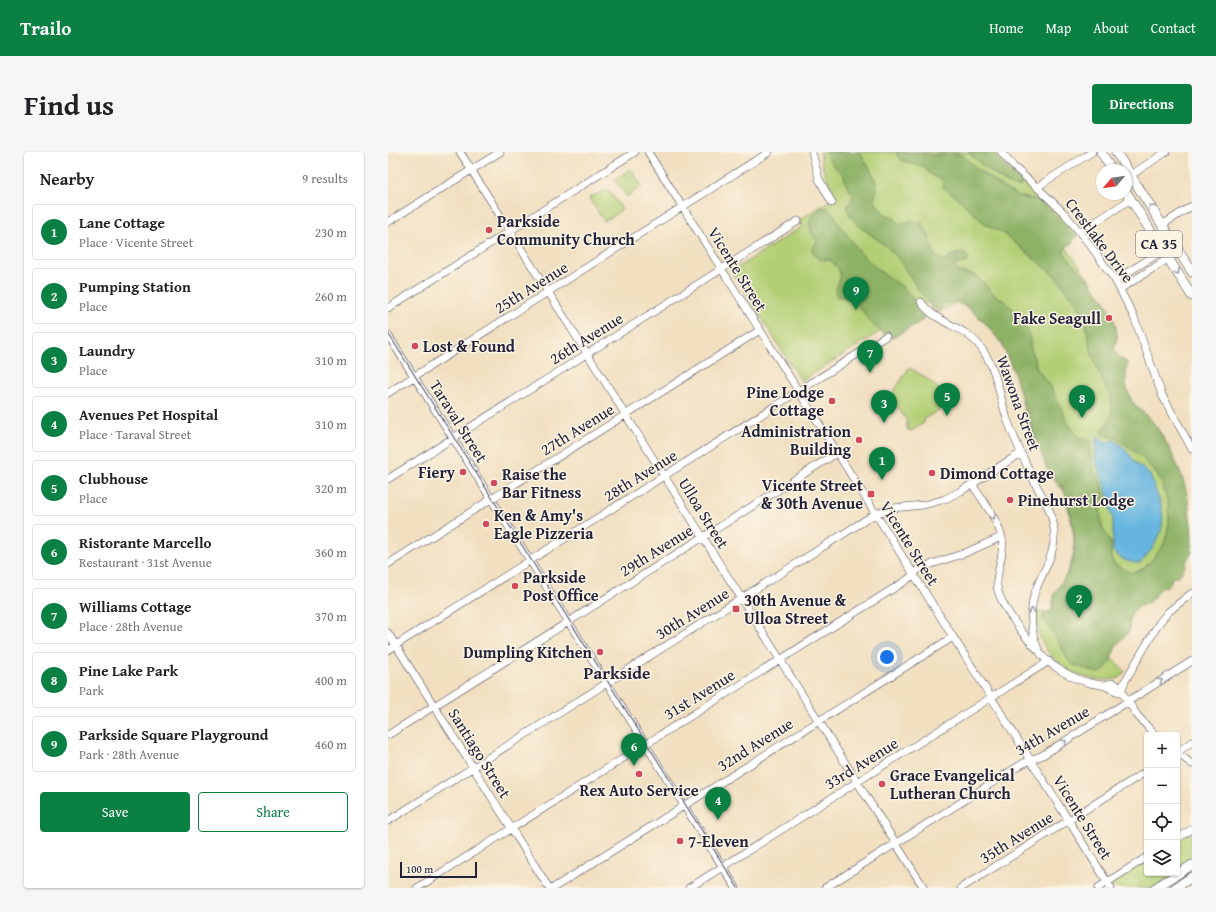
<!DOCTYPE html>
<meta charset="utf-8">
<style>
:root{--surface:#fff;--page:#f6f6f6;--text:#202124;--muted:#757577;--line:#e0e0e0;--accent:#0b8043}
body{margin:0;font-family:"Gentium Book Plus",serif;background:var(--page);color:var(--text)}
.controls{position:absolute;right:12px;bottom:12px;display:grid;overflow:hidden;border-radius:4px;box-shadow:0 1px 3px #0004}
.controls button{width:36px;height:36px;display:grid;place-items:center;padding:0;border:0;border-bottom:1px solid var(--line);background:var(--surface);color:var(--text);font:20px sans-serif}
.compass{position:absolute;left:708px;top:12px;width:36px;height:36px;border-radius:50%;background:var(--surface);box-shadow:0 1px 3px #0004;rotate:241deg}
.scale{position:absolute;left:12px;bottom:10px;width:77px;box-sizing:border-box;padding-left:4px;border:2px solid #22223b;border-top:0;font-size:11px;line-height:14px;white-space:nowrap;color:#22223b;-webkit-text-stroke:3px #fcf5e5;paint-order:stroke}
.you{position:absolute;left:499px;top:505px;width:14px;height:14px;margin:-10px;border:3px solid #fff;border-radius:50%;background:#1a73e8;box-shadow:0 0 0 6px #1a73e833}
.badge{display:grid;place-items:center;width:26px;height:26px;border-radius:50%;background:var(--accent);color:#fff;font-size:13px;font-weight:700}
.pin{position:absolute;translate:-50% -33px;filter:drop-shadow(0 1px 2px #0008)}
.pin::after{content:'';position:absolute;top:21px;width:14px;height:12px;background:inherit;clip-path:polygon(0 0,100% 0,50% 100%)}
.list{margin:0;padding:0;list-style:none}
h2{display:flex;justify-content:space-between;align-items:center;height:52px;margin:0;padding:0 16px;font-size:17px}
h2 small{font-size:13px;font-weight:400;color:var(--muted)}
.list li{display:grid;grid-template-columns:26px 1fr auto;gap:12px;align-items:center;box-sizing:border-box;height:56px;margin:0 8px 8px;padding:0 8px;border:1px solid var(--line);border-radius:4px}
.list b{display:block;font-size:15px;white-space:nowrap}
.list p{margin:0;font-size:13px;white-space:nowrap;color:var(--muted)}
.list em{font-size:13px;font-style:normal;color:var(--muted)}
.actions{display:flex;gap:8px;padding:12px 16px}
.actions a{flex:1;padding:9px 0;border:1px solid var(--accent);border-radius:4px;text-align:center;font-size:14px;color:var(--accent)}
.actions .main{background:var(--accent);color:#fff}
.icon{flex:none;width:22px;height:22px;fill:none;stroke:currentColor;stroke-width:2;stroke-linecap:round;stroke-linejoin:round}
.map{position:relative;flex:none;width:804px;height:736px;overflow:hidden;border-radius:4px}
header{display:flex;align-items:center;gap:24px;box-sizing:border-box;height:56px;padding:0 20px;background:var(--accent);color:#fff}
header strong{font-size:19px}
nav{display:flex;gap:22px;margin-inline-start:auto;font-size:14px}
.intro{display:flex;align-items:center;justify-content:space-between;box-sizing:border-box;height:96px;padding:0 24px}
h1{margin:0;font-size:28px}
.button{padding:10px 18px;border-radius:4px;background:var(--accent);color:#fff;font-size:14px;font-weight:700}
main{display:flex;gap:24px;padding:0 24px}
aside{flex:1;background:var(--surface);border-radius:4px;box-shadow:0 1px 3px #0004}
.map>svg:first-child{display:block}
</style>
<header>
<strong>Trailo</strong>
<nav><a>Home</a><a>Map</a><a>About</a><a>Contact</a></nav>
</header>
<div class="intro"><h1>Find us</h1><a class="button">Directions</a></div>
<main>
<aside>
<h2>Nearby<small>9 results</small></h2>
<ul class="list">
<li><span class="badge">1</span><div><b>Lane Cottage</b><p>Place · Vicente Street</p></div><em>230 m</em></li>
<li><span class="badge">2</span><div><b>Pumping Station</b><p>Place</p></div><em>260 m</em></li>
<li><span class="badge">3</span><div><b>Laundry</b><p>Place</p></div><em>310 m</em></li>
<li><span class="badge">4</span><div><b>Avenues Pet Hospital</b><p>Place · Taraval Street</p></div><em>310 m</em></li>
<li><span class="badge">5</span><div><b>Clubhouse</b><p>Place</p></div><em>320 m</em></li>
<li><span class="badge">6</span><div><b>Ristorante Marcello</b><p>Restaurant · 31st Avenue</p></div><em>360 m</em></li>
<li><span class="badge">7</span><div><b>Williams Cottage</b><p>Place · 28th Avenue</p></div><em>370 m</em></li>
<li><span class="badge">8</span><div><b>Pine Lake Park</b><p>Park</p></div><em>400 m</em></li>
<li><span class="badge">9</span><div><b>Parkside Square Playground</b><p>Park · 28th Avenue</p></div><em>460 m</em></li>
</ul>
<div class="actions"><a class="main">Save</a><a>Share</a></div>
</aside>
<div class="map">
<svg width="804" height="736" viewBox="0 0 804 736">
<rect width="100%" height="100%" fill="#fcf5e5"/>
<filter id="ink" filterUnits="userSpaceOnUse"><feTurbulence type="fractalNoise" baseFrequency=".025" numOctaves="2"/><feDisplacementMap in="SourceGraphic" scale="8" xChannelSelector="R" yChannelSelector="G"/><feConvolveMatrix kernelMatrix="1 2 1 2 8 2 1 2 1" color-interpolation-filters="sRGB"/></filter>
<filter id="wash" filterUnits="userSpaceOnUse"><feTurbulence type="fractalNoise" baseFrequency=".012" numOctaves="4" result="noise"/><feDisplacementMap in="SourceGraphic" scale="16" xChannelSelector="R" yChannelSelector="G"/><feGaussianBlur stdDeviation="0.9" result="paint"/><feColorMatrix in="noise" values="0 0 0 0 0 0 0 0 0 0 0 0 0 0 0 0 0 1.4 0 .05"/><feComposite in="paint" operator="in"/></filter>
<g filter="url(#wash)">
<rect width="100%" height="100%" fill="#f1dfc0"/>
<!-- green -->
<path fill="#b2cf75" stroke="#6a7858" d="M 432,0 L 607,0 L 618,14 L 636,31 L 664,54 L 689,84 L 677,94 L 704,131 L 692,138 L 741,250 L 774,311 L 787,376 L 719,502 L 737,519 L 732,526 C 689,536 646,504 648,459 L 659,460 L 663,458 L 665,449 L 670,439 L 671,439 C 675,429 681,418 684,407 C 689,388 683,365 677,346 L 679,345 L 673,334 L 671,335 L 665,325 L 663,325 L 637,261 L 634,251 L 635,244 L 617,189 L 582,156 L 567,151 L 550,161 L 545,158 L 539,150 L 413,229 L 344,119 L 415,74 L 411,68 L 449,44 C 439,30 434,17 432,0 Z
M 243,17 L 254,34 L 239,45 L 227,28 Z
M 220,37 L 234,57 L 225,64 L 216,69 L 201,46 Z
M 521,216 C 533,221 557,238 559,252 L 558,254 L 536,267 L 536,271 L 523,279 L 519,277 L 519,269 L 502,245 Z
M 804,677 L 804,713 L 767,736 L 710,736 L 759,705 L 759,721 L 789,721 L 789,686 Z"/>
<!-- forest -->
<path fill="#8db266" stroke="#586a50" d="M 437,0 L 472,0 L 485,22 L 489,35 L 486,49 L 496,61 L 506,66 L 511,72 C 519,71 524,68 533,70 C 535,74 539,79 541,84 C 546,96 542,106 559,109 L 562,104 L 575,100 L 580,105 L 579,110 L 566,113 L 569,119 L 587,123 L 595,130 L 604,141 L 618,150 L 633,167 L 639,177 L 642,187 L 643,197 L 649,216 L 657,228 L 662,233 L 679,269 L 691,286 L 703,288 L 703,292 L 702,301 L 705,317 L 713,331 L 716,341 L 717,352 L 712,356 L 714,375 L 723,391 L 723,406 L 726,412 L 741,420 L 748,420 L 756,416 L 768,403 L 776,392 L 779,382 L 781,369 L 780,352 L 775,334 L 770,324 L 754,305 L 728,286 L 714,282 L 713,280 L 718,273 L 723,263 L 724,254 L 722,243 L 711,221 L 703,199 L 697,168 L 690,153 L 676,135 L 665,122 L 616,82 L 596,71 L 572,48 L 555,35 L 555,29 C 551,26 541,22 539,19 C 536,16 538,17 534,15 C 526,11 514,12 509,3 L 509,0 L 527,0 L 544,3 L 570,2 L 577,5 L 589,17 L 616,36 L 630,44 L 650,48 L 655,51 L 686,84 L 684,91 L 676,97 L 676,101 C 695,125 727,149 729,183 C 729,188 727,193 726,198 L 732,206 L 739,210 C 739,222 736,230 741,243 C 745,254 755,259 763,268 C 779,287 793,318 799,342 C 801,352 801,362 803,372 C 804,381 804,392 804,400 C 803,403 800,405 799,408 C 796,417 794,425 783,426 L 783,431 L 779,435 L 774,435 C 770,440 766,445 761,450 C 758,453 754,452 750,455 C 742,459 741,470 742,478 L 728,494 L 721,512 L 714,520 L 710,521 L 686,513 L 681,509 L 668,485 L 655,468 L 656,462 L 662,460 L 665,458 L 666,442 L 678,424 L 684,413 L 687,401 L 687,389 L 680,348 L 674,334 L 659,317 L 633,244 L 627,223 L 614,192 L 597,171 L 577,153 L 570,149 L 563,150 L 557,152 L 552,158 C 539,157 517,115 508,104 C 496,89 476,81 464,66 C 462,63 460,58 459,55 L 466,43 L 458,33 L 456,24 L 444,12 Z
M 580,0 L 605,0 L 615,13 L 633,30 L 633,33 L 632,35 C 619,36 590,9 580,0 Z
M 433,56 L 439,56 L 446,62 L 451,72 L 474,103 L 493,120 L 516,136 L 535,159 L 536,163 L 535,168 L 504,186 C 499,183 494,181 490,177 C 474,166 472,142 449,145 L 447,141 C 451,125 458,123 443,109 C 432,106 429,110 424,98 L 429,89 C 418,74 419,66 433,56 Z"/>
<!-- water -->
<path fill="#65b5e0" stroke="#446c8e" d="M 711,284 L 716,290 L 727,288 L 734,294 L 749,312 L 762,323 L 773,353 L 775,366 L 773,380 L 764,397 L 752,411 C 743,412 731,406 725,399 L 725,368 L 717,334 L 707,308 L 708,286 Z"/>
</g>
<g filter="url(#ink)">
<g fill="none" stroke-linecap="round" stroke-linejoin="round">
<!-- minor casing -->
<g stroke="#413e4f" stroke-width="8">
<path id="minor" d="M 72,0 L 536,736
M 260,0 L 723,736
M 424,0 L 431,27 L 444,51
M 613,0 L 626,15 L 653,39 L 677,62 L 702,93 L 727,128 L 746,165 L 774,243 L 804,297
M 743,23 L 778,0
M 649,35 L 704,0
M 0,70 L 112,0
M 774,73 L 804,54
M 692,80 L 743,47
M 727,128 L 786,92
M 732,137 L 791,100
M 533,150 C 547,171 574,173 590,192 C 609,215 610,239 619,267 C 627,289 637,310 647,331 C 655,346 665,360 666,378 C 668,401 657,415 649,435 C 641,453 642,479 650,497 C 656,512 686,527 702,531 C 707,532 712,532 717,534 C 723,536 726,540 733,540
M 0,156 L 247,0
M 0,183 L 348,736
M 0,241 L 381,0
M 0,327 L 410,69
M 584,332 C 594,348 609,366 614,386 C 617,402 609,415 609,431 C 608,448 637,486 650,498
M 0,412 L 372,178
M 0,481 L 161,736
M 0,498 L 498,184
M 716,533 L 724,531 L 729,533 L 749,563 L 767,583
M 733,540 L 737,529 L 771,471 L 780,460 L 804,441
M 0,583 L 449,301
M 789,600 L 804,590
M 789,601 L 804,612
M 0,669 L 487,362 L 504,356 L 536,353 L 557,347 L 573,339 L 633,301
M 789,687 L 804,677
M 29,736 L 519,428 L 532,416 L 577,401 L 613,385
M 165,736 L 565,485
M 301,736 L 661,509
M 437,736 L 634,612 L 655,603 L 804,509
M 573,736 L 759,619
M 710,736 L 759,705"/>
</g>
<!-- major casing -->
<g stroke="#413e4f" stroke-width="10">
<path id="major" d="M 713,0 L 724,18
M 728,0 L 804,120
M 738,40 L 804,144
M 767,736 L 804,713
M 787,736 L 804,725"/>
</g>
<!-- minor -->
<use href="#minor" stroke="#fff" stroke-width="7"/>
<!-- major -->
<use href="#major" stroke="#fff" stroke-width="9"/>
<!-- tram -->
<path stroke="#22223b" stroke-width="1" d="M 0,181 L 350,736"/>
</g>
<!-- one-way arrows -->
<defs><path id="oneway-chevron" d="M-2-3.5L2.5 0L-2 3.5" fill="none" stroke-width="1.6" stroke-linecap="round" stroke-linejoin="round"/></defs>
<g stroke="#9c9ca7">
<use href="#oneway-chevron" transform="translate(763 55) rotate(-122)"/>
<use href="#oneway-chevron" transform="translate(789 120) rotate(58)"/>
<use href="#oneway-chevron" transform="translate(605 365) rotate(59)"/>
<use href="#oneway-chevron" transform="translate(644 459) rotate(-88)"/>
<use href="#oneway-chevron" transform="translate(772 529) rotate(-32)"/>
<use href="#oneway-chevron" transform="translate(676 590) rotate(-32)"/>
</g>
</g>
<!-- markers -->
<g fill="#d1495b" stroke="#fcf5e5" stroke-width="1.5">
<circle cx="101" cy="78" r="4"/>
<circle cx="721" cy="166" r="4"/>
<circle cx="27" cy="194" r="4"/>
<circle cx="444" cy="249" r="4"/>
<circle cx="471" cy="288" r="4"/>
<circle cx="75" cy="320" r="4"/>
<circle cx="544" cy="321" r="4"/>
<circle cx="106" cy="331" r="4"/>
<rect x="479" y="338" width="8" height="8" rx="2"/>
<circle cx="622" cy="348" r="4"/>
<circle cx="98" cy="372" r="4"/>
<circle cx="127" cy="434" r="4"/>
<rect x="344" y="453" width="8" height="8" rx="2"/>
<circle cx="212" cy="500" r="4"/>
<circle cx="251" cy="622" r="4"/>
<circle cx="494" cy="632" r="4"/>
<circle cx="292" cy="689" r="4"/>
</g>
<g text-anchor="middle" stroke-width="3" stroke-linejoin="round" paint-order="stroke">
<!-- shield labels -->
<rect fill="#fcf5e5" stroke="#63616e" stroke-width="1" x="748" y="79" width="46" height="26" rx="3"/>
<g font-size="15" font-weight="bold" fill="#22223b">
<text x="771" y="97">CA 35</text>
</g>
<!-- poi labels -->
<g font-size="16" font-weight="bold" fill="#22223b" stroke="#fcf5e5" text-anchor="start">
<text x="109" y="75">Parkside<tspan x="109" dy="18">Community Church</tspan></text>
<text x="713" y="172" text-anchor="end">Fake Seagull</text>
<text x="35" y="200">Lost &amp; Found</text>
<text x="436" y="246" text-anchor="end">Pine Lodge<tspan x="436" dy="18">Cottage</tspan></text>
<text x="463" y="285" text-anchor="end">Administration<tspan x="463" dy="18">Building</tspan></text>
<text x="67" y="326" text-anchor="end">Fiery</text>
<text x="552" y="327">Dimond Cottage</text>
<text x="114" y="328">Raise the<tspan x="114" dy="18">Bar Fitness</tspan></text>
<text x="475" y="339" text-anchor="end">Vicente Street<tspan x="475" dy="18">&amp; 30th Avenue</tspan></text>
<text x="630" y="354">Pinehurst Lodge</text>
<text x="106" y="369">Ken &amp; Amy's<tspan x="106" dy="18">Eagle Pizzeria</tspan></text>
<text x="135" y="431">Parkside<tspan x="135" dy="18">Post Office</tspan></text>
<text x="356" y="454">30th Avenue &amp;<tspan x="356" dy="18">Ulloa Street</tspan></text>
<text x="204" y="506" text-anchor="end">Dumpling Kitchen</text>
<text x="502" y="629">Grace Evangelical<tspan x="502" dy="18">Lutheran Church</tspan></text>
<text x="251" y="644" text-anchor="middle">Rex Auto Service</text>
<text x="300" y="695">7-Eleven</text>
</g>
<!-- street labels -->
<g font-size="16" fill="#22223b" stroke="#fcf5e5">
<text transform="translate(712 88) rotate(53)" y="6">Crestlake Drive</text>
<text transform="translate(350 117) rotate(58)" y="6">Vicente Street</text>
<text transform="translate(143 135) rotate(-32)" y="6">25th Avenue</text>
<text transform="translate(198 186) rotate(-32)" y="6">26th Avenue</text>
<text transform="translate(631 251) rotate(70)" y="6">Wawona Street</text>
<text transform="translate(71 269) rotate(58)" y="6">Taraval Street</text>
<text transform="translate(189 277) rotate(-32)" y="6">27th Avenue</text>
<text transform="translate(252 323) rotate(-32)" y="6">28th Avenue</text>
<text transform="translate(316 361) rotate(58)" y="6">Ulloa Street</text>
<text transform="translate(522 391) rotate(58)" y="6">Vicente Street</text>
<text transform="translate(268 398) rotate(-32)" y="6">29th Avenue</text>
<text transform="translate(304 461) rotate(-32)" y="6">30th Avenue</text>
<text transform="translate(311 542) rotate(-32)" y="6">31st Avenue</text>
<text transform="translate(664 578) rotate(-30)" y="6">34th Avenue</text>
<text transform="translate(367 592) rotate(-32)" y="6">32nd Avenue</text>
<text transform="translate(92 601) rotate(58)" y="6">Santiago Street</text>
<text transform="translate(473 611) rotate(-32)" y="6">33rd Avenue</text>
<text transform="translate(695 665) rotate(58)" y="6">Vicente Street</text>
<text transform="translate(628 685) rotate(-32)" y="6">35th Avenue</text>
</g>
<!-- neighbourhood labels -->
<g font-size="17" font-weight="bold" fill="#22223b" stroke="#fcf5e5">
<text x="229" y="527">Parkside</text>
</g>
</g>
</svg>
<div class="controls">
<button>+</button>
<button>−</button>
<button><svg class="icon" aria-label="locate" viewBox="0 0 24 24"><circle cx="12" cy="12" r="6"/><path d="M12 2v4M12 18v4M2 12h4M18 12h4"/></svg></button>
<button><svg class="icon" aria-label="layers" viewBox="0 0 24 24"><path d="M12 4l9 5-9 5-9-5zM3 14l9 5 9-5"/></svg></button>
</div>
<svg class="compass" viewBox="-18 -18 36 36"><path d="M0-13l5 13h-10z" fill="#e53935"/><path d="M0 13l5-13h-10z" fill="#757577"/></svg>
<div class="scale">100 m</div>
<div class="you"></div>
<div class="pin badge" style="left:494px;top:328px">1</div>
<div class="pin badge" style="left:691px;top:466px">2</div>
<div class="pin badge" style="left:496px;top:271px">3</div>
<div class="pin badge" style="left:330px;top:668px">4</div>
<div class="pin badge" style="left:559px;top:264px">5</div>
<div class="pin badge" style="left:246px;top:614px">6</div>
<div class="pin badge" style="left:482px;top:221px">7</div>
<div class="pin badge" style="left:694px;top:266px">8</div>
<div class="pin badge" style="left:468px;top:158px">9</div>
</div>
</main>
